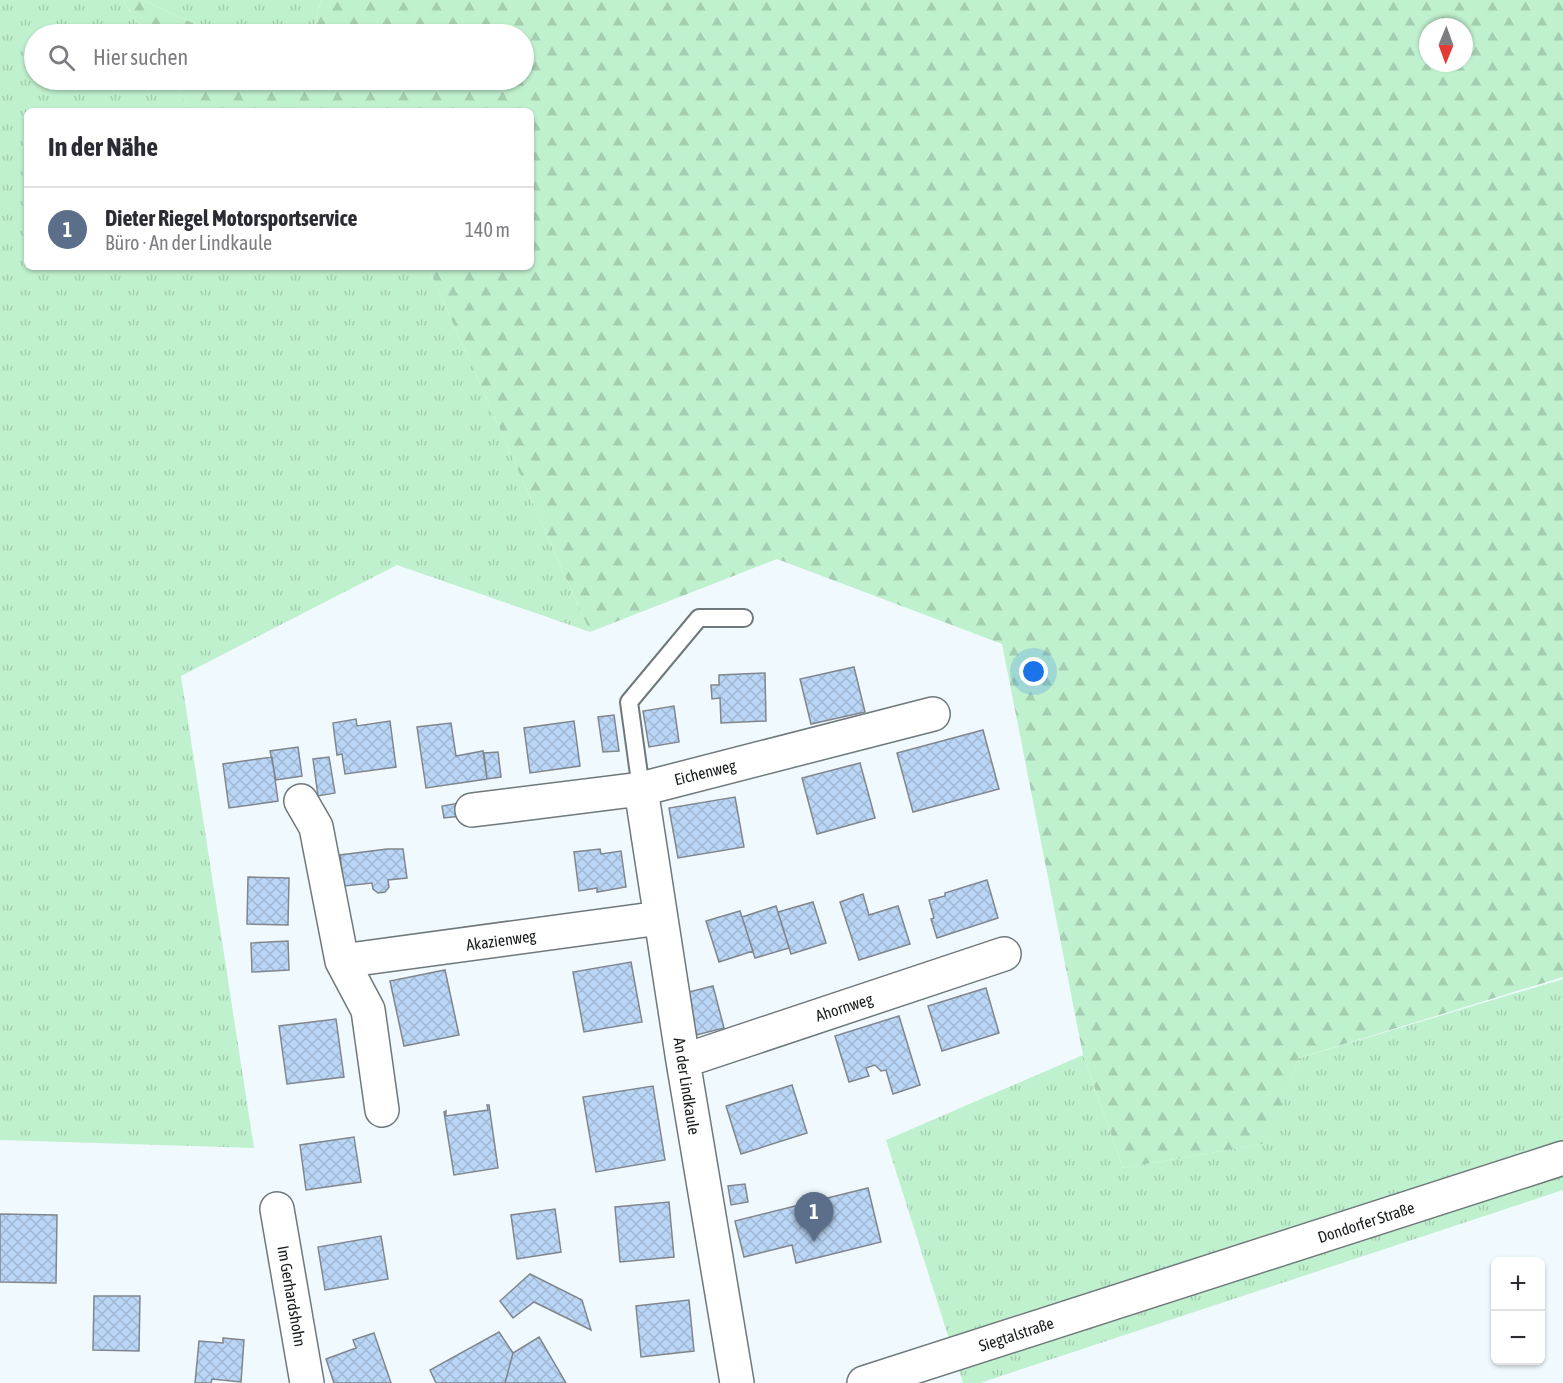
<!DOCTYPE html>
<html lang="de">
<meta charset="utf-8">
<style>
:root{--surface:#fff;--page:#f7f7f7;--text:#2b2b33;--muted:#7c7c81;--line:#e1e1e2;--accent:#c13236}
body{margin:0;font-family:"Asap Condensed",sans-serif;background:var(--page);color:var(--text)}
.controls{position:absolute;right:18px;bottom:18px;display:grid;overflow:hidden;border-radius:9px;box-shadow:0 2px 4px #0004}
.controls button{width:54px;height:54px;display:grid;place-items:center;padding:0;border:0;border-bottom:2px solid var(--line);background:var(--surface);color:var(--text);font:30px sans-serif}
.compass{position:absolute;left:1419px;top:18px;width:54px;height:54px;border-radius:50%;background:var(--surface);box-shadow:0 2px 4px #0004;rotate:181deg}
.you{position:absolute;left:1034px;top:672px;width:21px;height:21px;margin:-15px;border:4px solid #fff;border-radius:50%;background:#1a73e8;box-shadow:0 0 0 9px #1a73e833}
.badge{display:grid;place-items:center;width:39px;height:39px;border-radius:50%;background:var(--accent);color:#fff;font-size:20px;font-weight:700}
.pin{position:absolute;translate:-50% -50px;filter:drop-shadow(0 2px 3px #0008)}
.pin::after{content:'';position:absolute;top:32px;width:21px;height:18px;background:inherit;clip-path:polygon(0 0,100% 0,50% 100%)}
.list{margin:0;padding:0;list-style:none}
h2{display:flex;justify-content:space-between;align-items:center;height:78px;margin:0;padding:0 24px;font-size:26px}
h2 small{font-size:20px;font-weight:400;color:var(--muted)}
.list li{display:grid;grid-template-columns:39px 1fr auto;gap:18px;align-items:center;box-sizing:border-box;height:84px;padding:0 24px;border-top:2px solid var(--line)}
.list b{display:block;font-size:22px;white-space:nowrap}
.list p{margin:0;font-size:20px;white-space:nowrap;color:var(--muted)}
.list em{font-size:20px;font-style:normal;color:var(--muted)}
.icon{flex:none;width:33px;height:33px;fill:none;stroke:currentColor;stroke-width:2;stroke-linecap:round;stroke-linejoin:round}
.map{position:relative;flex:none;width:1563px;height:1383px;overflow:hidden}
.search{position:absolute;background:var(--surface);box-shadow:0 2px 4px #0004;left:24px;top:24px;width:510px;height:66px;display:flex;align-items:center;gap:15px;box-sizing:border-box;padding:0 21px;border-radius:33px;color:var(--muted);font-size:22px}
.panel{position:absolute;background:var(--surface);box-shadow:0 2px 4px #0004;left:24px;top:108px;width:510px;height:162px;border-radius:9px}
.map>svg:first-child{display:block}
</style>
<div class="map">
<svg width="1563" height="1383" viewBox="0 0 1563 1383">
<defs>
<pattern id="grass-tufts" width="24" height="20" patternUnits="userSpaceOnUse" patternTransform="scale(1.5)"><rect width="24" height="20" fill="#c0f1cf"/><path d="M3 7l-1-3M5 7V3M7 7l1-3M15 17l-1-3M17 17v-4M19 17l1-3" fill="none" stroke="#a4ceb1"/></pattern>
<pattern id="forest-firs" width="22" height="20" patternUnits="userSpaceOnUse" patternTransform="scale(1.5)"><rect width="22" height="20" fill="#c0f1cf"/><path d="M5 1l3.5 6h-7zM16 11l3.5 6h-7z" fill="#a4ceb1"/></pattern>
<pattern id="building-cross-hatch" width="8" height="8" patternUnits="userSpaceOnUse" patternTransform="scale(1.5)"><rect width="8" height="8" fill="#bad6f7"/><path d="M0 0l8 8M0 8l8-8" fill="none" stroke="#9fb7d3"/></pattern>
</defs>
<rect width="100%" height="100%" fill="#f0fafe"/>
<!-- grass -->
<path fill="url(#grass-tufts)" d="M 0,0 L 123,0 L 144,34 L 34,34 L 34,80 L 172,80 L 191,111 L 27,111 L 27,267 L 428,267 L 590,632 L 397,565 L 181,676 L 254,1148 L 0,1140 Z
M 142,0 L 321,0 L 313,34 L 217,34 Z
M 1563,979 L 1563,1190 L 980,1383 L 963,1383 L 886,1140 L 1083,1055 L 1123,1168 L 1267,1143 L 1299,1058 Z"/>
<!-- forest -->
<path fill="url(#forest-firs)" fill-rule="evenodd" d="M 123,0 L 142,0 L 217,34 L 144,34 Z
M 321,0 L 1563,0 L 1563,977 L 1299,1058 L 1268,1143 L 1123,1168 L 1083,1055 L 1002,644 L 777,559 L 590,632 L 428,267 L 531,267 L 531,111 L 191,111 L 172,80 L 524,80 L 524,34 L 313,34 ZM 1428,27 L 1464,27 L 1464,63 L 1428,63 Z"/>
<!-- building -->
<path fill="url(#building-cross-hatch)" stroke="#80868c" stroke-width="1.5" d="M 854,667 L 865,712 L 811,724 L 800,679 Z
M 765,673 L 766,721 L 721,723 L 720,698 L 712,699 L 711,685 L 719,685 L 719,675 Z
M 674,706 L 679,742 L 649,747 L 643,711 Z
M 614,715 L 619,751 L 603,752 L 598,717 Z
M 356,719 L 357,726 L 390,721 L 396,767 L 345,774 L 342,754 L 337,755 L 333,723 Z
M 574,721 L 580,766 L 530,773 L 524,728 Z
M 451,723 L 456,756 L 483,751 L 487,779 L 426,788 L 417,727 Z
M 983,730 L 999,789 L 913,812 L 897,753 Z
M 298,747 L 302,776 L 276,780 L 270,751 Z
M 498,752 L 501,777 L 487,779 L 484,753 Z
M 272,757 L 278,801 L 229,808 L 223,764 Z
M 329,757 L 335,793 L 318,796 L 313,759 Z
M 860,763 L 875,818 L 817,834 L 802,778 Z
M 735,797 L 744,847 L 678,858 L 669,808 Z
M 459,803 L 461,816 L 444,818 L 442,806 Z
M 387,849 L 403,849 L 407,878 L 388,880 L 389,887 L 385,892 L 378,893 L 373,889 L 372,883 L 344,886 L 340,855 Z
M 600,849 L 601,854 L 621,851 L 626,887 L 597,892 L 597,888 L 579,891 L 574,852 Z
M 248,877 L 289,878 L 288,925 L 247,924 Z
M 987,880 L 998,918 L 937,938 L 931,919 L 934,918 L 929,900 L 945,896 L 945,893 Z
M 863,894 L 869,915 L 898,906 L 910,944 L 859,960 L 840,902 Z
M 813,902 L 826,943 L 791,954 L 778,912 Z
M 776,906 L 789,948 L 755,958 L 742,917 Z
M 740,911 L 753,951 L 719,962 L 706,921 Z
M 288,941 L 289,970 L 252,972 L 251,943 Z
M 631,962 L 642,1022 L 584,1032 L 573,972 Z
M 445,970 L 459,1035 L 404,1046 L 390,981 Z
M 713,986 L 724,1028 L 696,1035 L 685,993 Z
M 986,988 L 999,1033 L 942,1051 L 928,1006 Z
M 899,1016 L 920,1085 L 893,1094 L 886,1070 L 881,1071 L 875,1065 L 866,1068 L 869,1076 L 849,1082 L 835,1036 Z
M 336,1019 L 344,1077 L 287,1084 L 279,1026 Z
M 792,1085 L 807,1133 L 741,1154 L 726,1106 Z
M 653,1086 L 665,1160 L 596,1172 L 583,1097 Z
M 487,1105 L 489,1105 L 498,1168 L 454,1175 L 444,1112 L 446,1111 L 446,1116 L 488,1110 Z
M 354,1137 L 361,1182 L 306,1190 L 300,1145 Z
M 745,1184 L 748,1202 L 731,1205 L 728,1186 Z
M 868,1188 L 881,1242 L 796,1263 L 792,1245 L 744,1257 L 735,1221 Z
M 669,1202 L 674,1257 L 620,1262 L 615,1207 Z
M 555,1209 L 561,1252 L 517,1259 L 511,1215 Z
M 0,1214 L 57,1215 L 56,1283 L 0,1282 Z
M 381,1236 L 388,1279 L 325,1290 L 318,1247 Z
M 530,1274 L 582,1300 L 591,1330 L 534,1302 L 513,1318 L 500,1301 Z
M 94,1296 L 140,1296 L 139,1351 L 93,1350 Z
M 689,1300 L 694,1351 L 641,1357 L 636,1306 Z
M 499,1332 L 513,1353 L 505,1383 L 436,1383 L 430,1370 Z
M 374,1333 L 391,1383 L 334,1383 L 326,1359 L 356,1348 L 353,1340 Z
M 539,1337 L 566,1383 L 505,1383 L 513,1353 Z
M 223,1338 L 244,1340 L 241,1382 L 212,1379 L 211,1383 L 195,1383 L 199,1341 L 223,1343 Z"/>
<g fill="none" stroke-linecap="round" stroke-linejoin="round">
<!-- lane casing -->
<g stroke="#6f787b" stroke-width="20">
<path id="lane" d="M 641,789 L 629,702 L 699,618 L 744,618"/>
</g>
<!-- street casing -->
<g stroke="#6f787b" stroke-width="36">
<path id="street" d="M 641,789 L 683,1061 L 737,1383
M 301,801 L 316,827 L 342,961 L 660,918
M 472,810 L 641,789 L 933,714
M 342,961 L 368,1010 L 382,1110
M 683,1061 L 1004,954
M 277,1209 L 307,1383"/>
</g>
<!-- secondary casing -->
<g stroke="#6f787b" stroke-width="36">
<path id="secondary" d="M 864,1383 L 1563,1158"/>
</g>
<!-- lane -->
<use href="#lane" stroke="#fff" stroke-width="16"/>
<!-- street -->
<use href="#street" stroke="#fff" stroke-width="33"/>
<!-- secondary -->
<use href="#secondary" stroke="#fff" stroke-width="33"/>
</g>
<g text-anchor="middle" stroke-width="4.5" stroke-linejoin="round" paint-order="stroke">
<!-- street labels -->
<g font-size="16" fill="#181c1d" stroke="#fff">
<text transform="translate(705 772) rotate(-14)" y="6">Eichenweg</text>
<text transform="translate(501 940) rotate(-8)" y="6">Akazienweg</text>
<text transform="translate(844 1007) rotate(-18)" y="6">Ahornweg</text>
<text transform="translate(687 1086) rotate(81)" y="6">An der Lindkaule</text>
<text transform="translate(1366 1222) rotate(-18)" y="6">Dondorfer Straße</text>
<text transform="translate(292 1296) rotate(80)" y="6">Im Gerhardshohn</text>
<text transform="translate(1016 1334) rotate(-18)" y="6">Siegtalstraße</text>
</g>
</g>
</svg>
<div class="controls">
<button>+</button>
<button>−</button>
</div>
<svg class="compass" viewBox="-18 -18 36 36"><path d="M0-13l5 13h-10z" fill="#e53935"/><path d="M0 13l5-13h-10z" fill="#7c7c81"/></svg>
<div class="you"></div>
<div class="pin badge" style="left:814px;top:1242px;background:#5c6f8a">1</div>
<div class="search"><svg class="icon" aria-label="search" viewBox="0 0 24 24"><circle cx="10" cy="10" r="6"/><path d="M15 15l6 6"/></svg>Hier suchen</div>
<section class="panel">
<h2>In der Nähe<small></small></h2>
<ul class="list">
<li><span class="badge" style="background:#5c6f8a">1</span><div><b>Dieter Riegel Motorsportservice</b><p>Büro · An der Lindkaule</p></div><em>140 m</em></li>
</ul>
</section>
</div>
